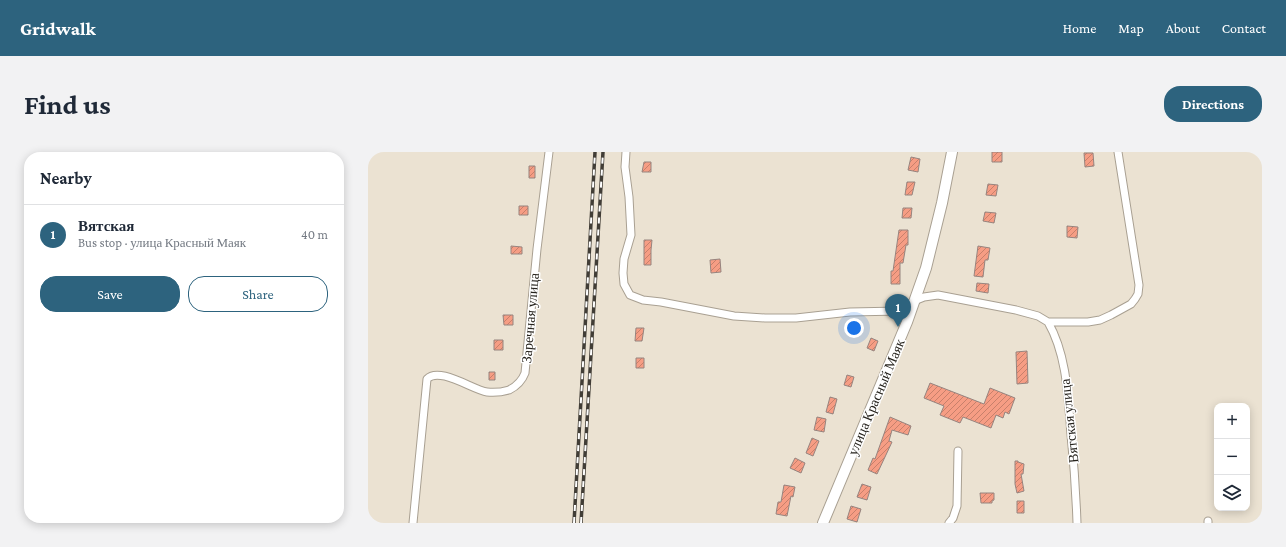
<!DOCTYPE html>
<meta charset="utf-8">
<style>
:root{--surface:#fff;--page:#f2f2f3;--text:#1f2937;--muted:#747a83;--line:#e0e1e3;--accent:#2d637e}
body{margin:0;font-family:"Crimson Pro",serif;background:var(--page);color:var(--text)}
.controls{position:absolute;right:12px;bottom:12px;display:grid;overflow:hidden;border-radius:8px;box-shadow:0 2px 10px #0003}
.controls button{width:36px;height:36px;display:grid;place-items:center;padding:0;border:0;border-bottom:1px solid var(--line);background:var(--surface);color:var(--text);font:20px sans-serif}
.you{position:absolute;left:486px;top:176px;width:14px;height:14px;margin:-10px;border:3px solid #fff;border-radius:50%;background:#1a73e8;box-shadow:0 0 0 6px #1a73e833}
.badge{display:grid;place-items:center;width:26px;height:26px;border-radius:50%;background:var(--accent);color:#fff;font-size:13px;font-weight:700}
.pin{position:absolute;translate:-50% -33px;filter:drop-shadow(0 1px 2px #0008)}
.pin::after{content:'';position:absolute;top:21px;width:14px;height:12px;background:inherit;clip-path:polygon(0 0,100% 0,50% 100%)}
.list{margin:0;padding:0;list-style:none}
h2{display:flex;justify-content:space-between;align-items:center;height:52px;margin:0;padding:0 16px;font-size:17px}
h2 small{font-size:13px;font-weight:400;color:var(--muted)}
.list li{display:grid;grid-template-columns:26px 1fr auto;gap:12px;align-items:center;box-sizing:border-box;height:60px;padding:0 16px;border-top:1px solid var(--line)}
.list b{display:block;font-size:15px;white-space:nowrap}
.list p{margin:0;font-size:13px;white-space:nowrap;color:var(--muted)}
.list em{font-size:13px;font-style:normal;color:var(--muted)}
.actions{display:flex;gap:8px;padding:12px 16px}
.actions a{flex:1;padding:9px 0;border:1px solid var(--accent);border-radius:16px;text-align:center;font-size:14px;color:var(--accent)}
.actions .main{background:var(--accent);color:#fff}
.icon{flex:none;width:22px;height:22px;fill:none;stroke:currentColor;stroke-width:2;stroke-linecap:round;stroke-linejoin:round}
.map{position:relative;flex:none;width:894px;height:371px;overflow:hidden;border-radius:16px}
header{display:flex;align-items:center;gap:24px;box-sizing:border-box;height:56px;padding:0 20px;background:var(--accent);color:#fff}
header strong{font-size:19px}
nav{display:flex;gap:22px;margin-inline-start:auto;font-size:14px}
.intro{display:flex;align-items:center;justify-content:space-between;box-sizing:border-box;height:96px;padding:0 24px}
h1{margin:0;font-size:28px}
.button{padding:10px 18px;border-radius:16px;background:var(--accent);color:#fff;font-size:14px;font-weight:700}
main{display:flex;gap:24px;padding:0 24px}
aside{flex:1;background:var(--surface);border-radius:16px;box-shadow:0 2px 10px #0003}
.map>svg:first-child{display:block}
</style>
<header>
<strong>Gridwalk</strong>
<nav><a>Home</a><a>Map</a><a>About</a><a>Contact</a></nav>
</header>
<div class="intro"><h1>Find us</h1><a class="button">Directions</a></div>
<main>
<aside>
<h2>Nearby<small></small></h2>
<ul class="list">
<li><span class="badge">1</span><div><b>Вятская</b><p>Bus stop · улица Красный Маяк</p></div><em>40 m</em></li>
</ul>
<div class="actions"><a class="main">Save</a><a>Share</a></div>
</aside>
<div class="map">
<svg width="894" height="371" viewBox="0 0 894 371">
<defs>
<pattern id="building-hatch" width="6" height="6" patternUnits="userSpaceOnUse"><rect width="6" height="6" fill="#f69d84"/><path d="M-1 1l2-2M0 6l6-6M5 7l2-2" fill="none" stroke="#c7806b"/></pattern>
</defs>
<rect width="100%" height="100%" fill="#ebe2d2"/>
<!-- building -->
<path fill="url(#building-hatch)" stroke="#96847f" d="M 624,0 L 634,0 L 634,10 L 624,10 Z
M 716,1 L 725,1 L 726,14 L 717,15 Z
M 543,5 L 552,7 L 550,20 L 540,18 Z
M 276,10 L 283,10 L 283,20 L 274,20 Z
M 161,14 L 167,14 L 167,26 L 161,26 Z
M 539,30 L 547,30 L 544,43 L 537,43 Z
M 620,32 L 630,33 L 628,44 L 618,43 Z
M 151,54 L 160,54 L 160,63 L 151,63 Z
M 535,56 L 544,56 L 543,66 L 534,66 Z
M 617,60 L 628,61 L 626,71 L 615,69 Z
M 699,74 L 710,75 L 709,86 L 699,85 Z
M 531,78 L 540,78 L 540,93 L 538,93 L 535,111 L 532,111 L 532,132 L 523,132 L 523,119 L 525,119 Z
M 276,88 L 284,88 L 283,98 L 283,113 L 276,113 Z
M 143,94 L 154,95 L 154,102 L 143,102 Z
M 610,94 L 622,96 L 620,108 L 617,108 L 615,125 L 606,124 Z
M 352,107 L 353,120 L 343,121 L 342,108 Z
M 609,131 L 621,132 L 620,141 L 608,139 Z
M 135,163 L 145,163 L 145,173 L 136,173 Z
M 268,176 L 276,176 L 274,189 L 267,189 Z
M 503,186 L 510,189 L 506,199 L 499,196 Z
M 126,188 L 135,188 L 135,198 L 126,198 Z
M 659,199 L 660,231 L 649,232 L 648,200 Z
M 268,206 L 276,206 L 276,216 L 268,216 Z
M 121,220 L 127,220 L 127,228 L 121,228 Z
M 479,223 L 486,225 L 483,235 L 476,233 Z
M 562,231 L 616,252 L 622,236 L 647,246 L 641,262 L 637,260 L 635,266 L 628,263 L 623,276 L 595,265 L 592,271 L 572,263 L 576,254 L 556,246 Z
M 462,245 L 469,247 L 465,262 L 458,260 Z
M 449,265 L 458,267 L 456,280 L 446,278 Z
M 522,265 L 543,274 L 540,283 L 524,278 L 521,289 L 524,290 L 509,322 L 500,318 L 505,306 L 507,307 Z
M 444,286 L 451,289 L 445,304 L 438,301 Z
M 427,306 L 437,311 L 433,321 L 422,316 Z
M 647,309 L 650,309 L 650,310 L 656,312 L 655,322 L 653,322 L 656,339 L 649,341 L 647,332 Z
M 494,332 L 503,335 L 499,348 L 489,345 Z
M 416,333 L 427,335 L 425,345 L 423,344 L 419,364 L 408,362 L 410,350 L 413,350 Z
M 612,341 L 626,341 L 626,348 L 624,349 L 624,351 L 613,351 Z
M 649,349 L 656,349 L 656,361 L 649,361 Z
M 483,354 L 493,357 L 489,370 L 479,367 Z"/>
<g fill="none" stroke-linecap="round" stroke-linejoin="round">
<!-- street casing -->
<g stroke="#a9a092" stroke-width="9">
<path id="street" d="M 258,0 L 257,15 L 261,45 L 263,83 L 256,107 L 255,121 L 256,132 L 262,143 L 275,148 L 293,150 L 366,164 L 397,166 L 428,166 L 482,160 L 532,159 L 538,156 L 546,149 L 556,145 L 570,143 L 648,158 L 670,164 L 680,170 L 720,170 L 732,168 L 743,163 L 763,152 L 767,147 L 770,142 L 771,133 L 750,0
M 680,170 C 699,203 700,245 703,283 C 706,312 708,341 709,371
M 840,369 L 840,371
M 45,371 L 59,227 C 71,214 105,238 119,240 C 127,241 134,240 141,238 C 149,234 154,229 157,221 L 169,97 L 181,0
M 581,371 L 585,366 L 589,354 L 590,299"/>
</g>
<!-- secondary casing -->
<g stroke="#a9a092" stroke-width="12">
<path id="secondary" d="M 455,371 L 539,170 L 558,116 L 574,51 L 584,0"/>
</g>
<!-- street -->
<use href="#street" stroke="#fff" stroke-width="7"/>
<!-- secondary -->
<use href="#secondary" stroke="#fff" stroke-width="10"/>
<!-- rail casing -->
<g stroke="#413d36" stroke-width="3.5">
<path id="rail" d="M 206,371 L 227,0
M 213,371 L 235,0"/>
</g>
<!-- rail -->
<use href="#rail" stroke="#fff" stroke-width="2" stroke-dasharray="6" stroke-linecap="butt"/>
</g>
<g text-anchor="middle" stroke-width="3" stroke-linejoin="round" paint-order="stroke">
<!-- street labels -->
<g font-size="14" fill="#26231d" stroke="#fff">
<text transform="translate(162 166) rotate(-85)" y="5">Заречная улица</text>
<text transform="translate(508 245) rotate(-67)" y="5">улица Красный Маяк</text>
<text transform="translate(701 269) rotate(-96)" y="5">Вятская улица</text>
</g>
</g>
</svg>
<div class="controls">
<button>+</button>
<button>−</button>
<button><svg class="icon" aria-label="layers" viewBox="0 0 24 24"><path d="M12 4l9 5-9 5-9-5zM3 14l9 5 9-5"/></svg></button>
</div>
<div class="you"></div>
<div class="pin badge" style="left:530px;top:175px">1</div>
</div>
</main>
